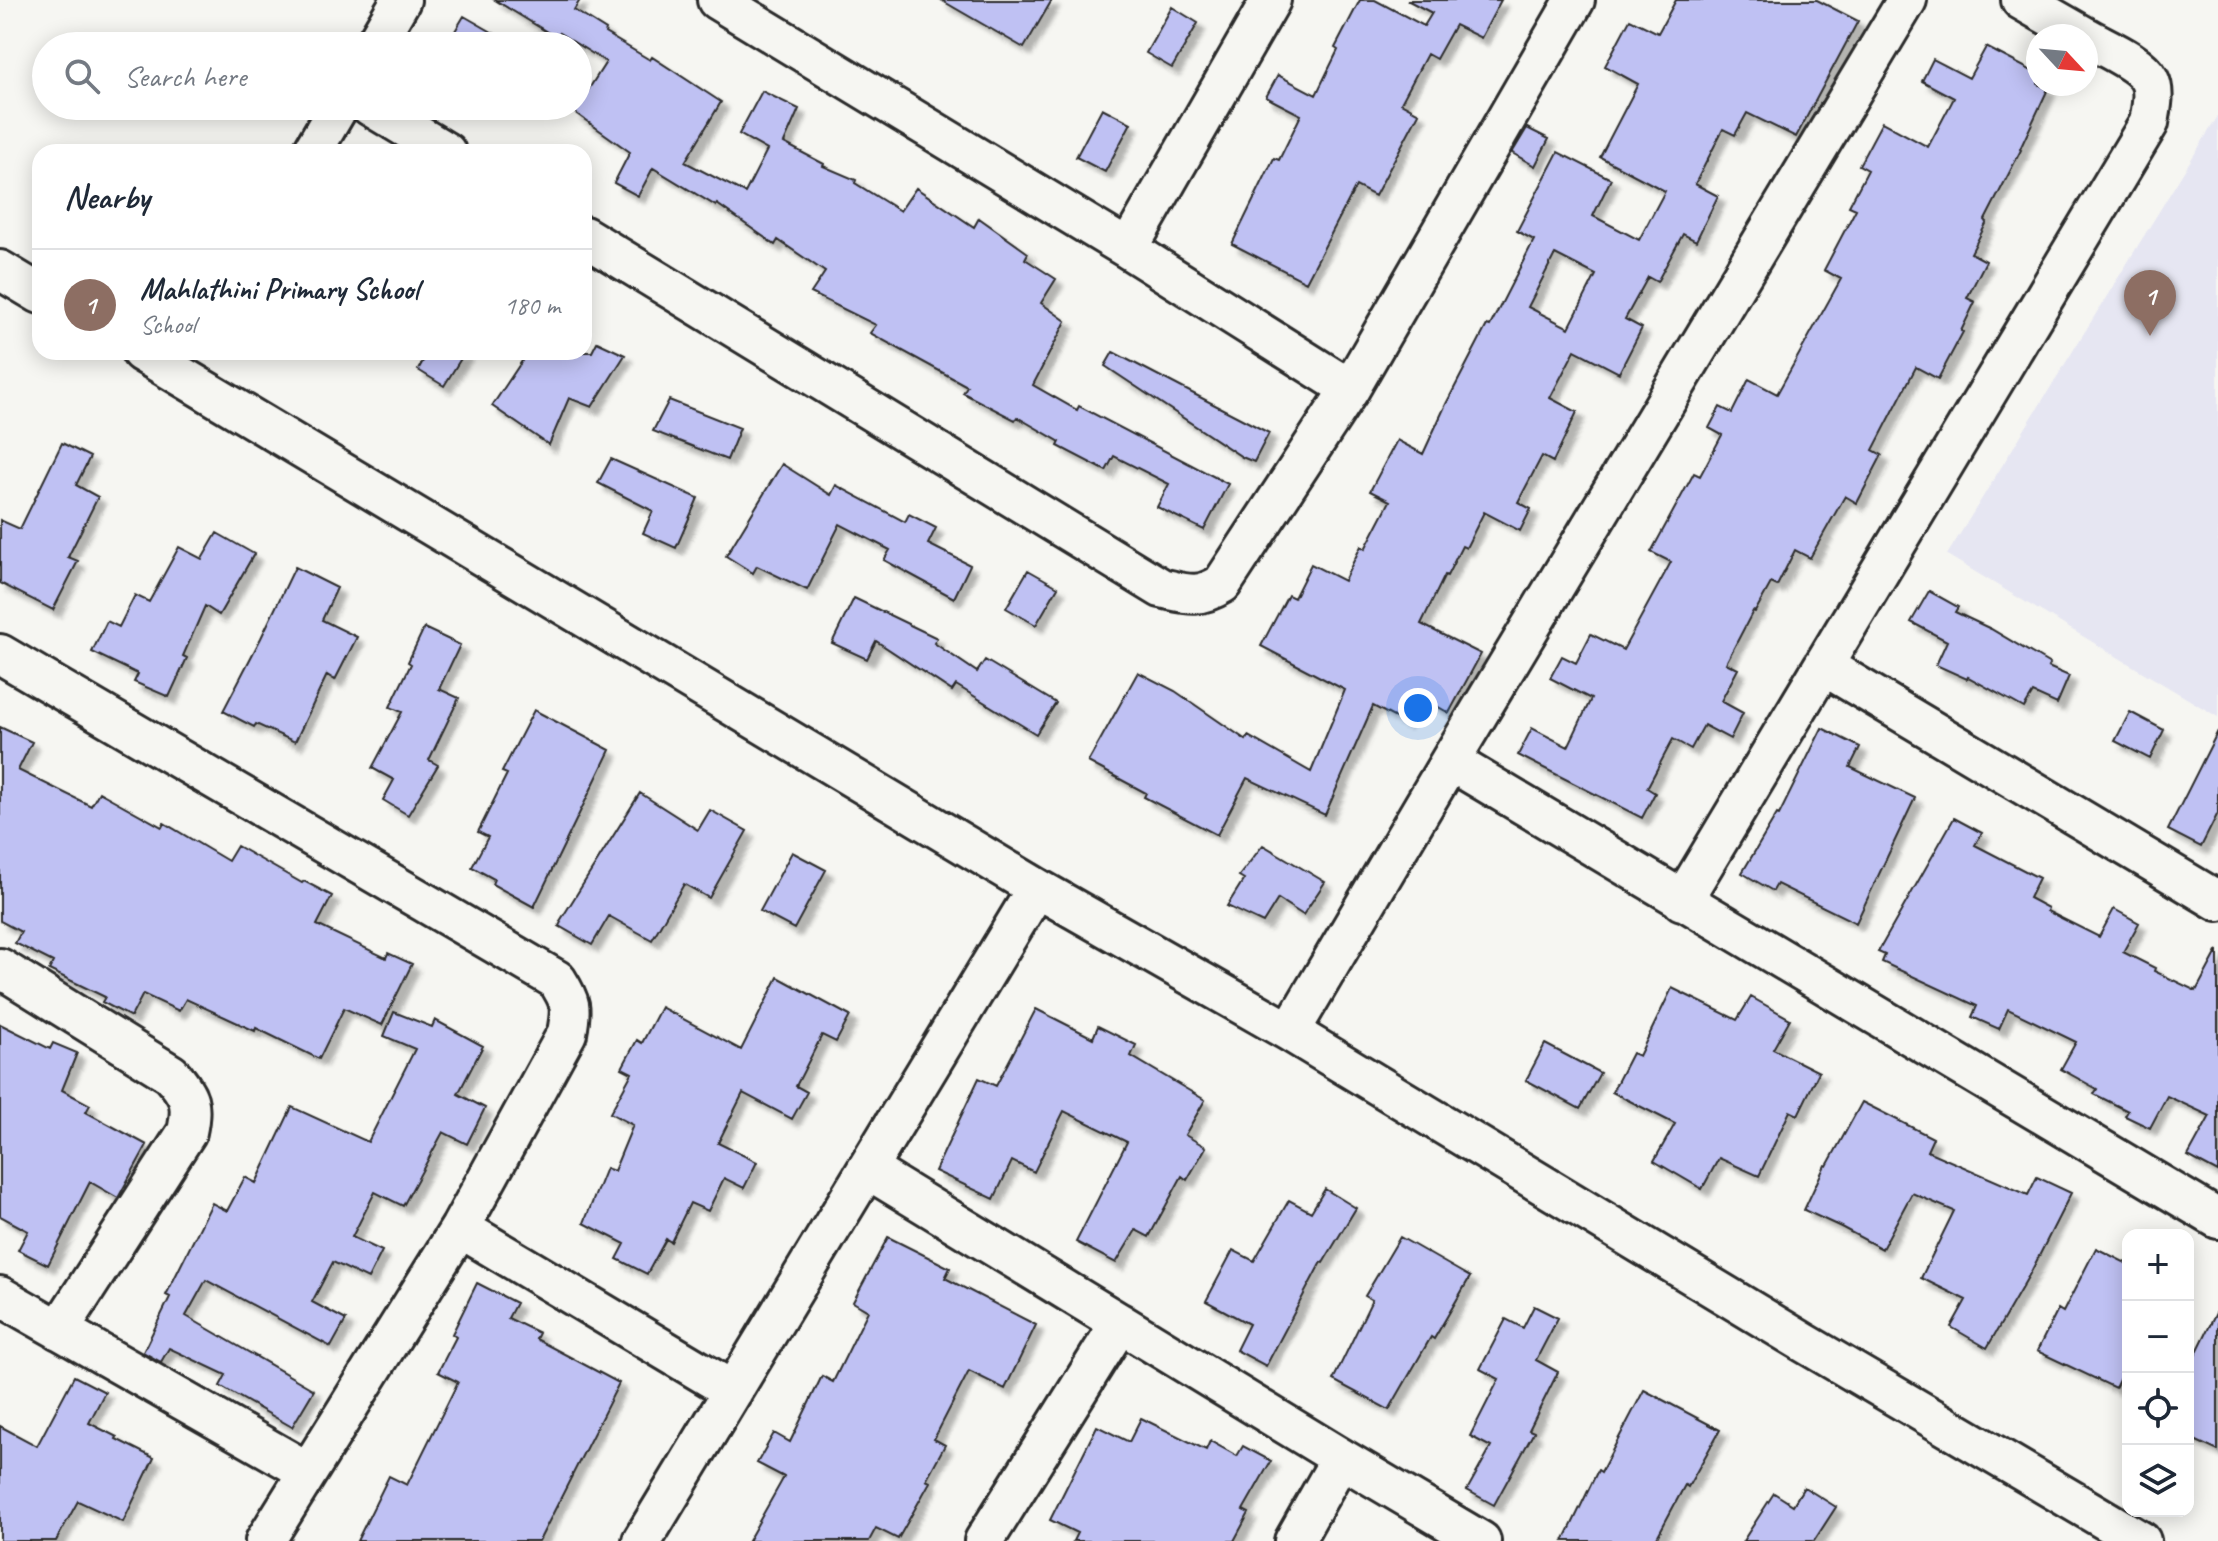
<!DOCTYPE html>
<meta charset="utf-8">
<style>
:root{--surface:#fff;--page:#f6f6f7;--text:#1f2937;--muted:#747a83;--line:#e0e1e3;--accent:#2563eb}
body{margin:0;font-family:Caveat,sans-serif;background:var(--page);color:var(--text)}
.controls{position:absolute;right:24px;bottom:24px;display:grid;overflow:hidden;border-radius:16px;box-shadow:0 4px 20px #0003}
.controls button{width:72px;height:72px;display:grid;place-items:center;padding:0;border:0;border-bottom:2px solid var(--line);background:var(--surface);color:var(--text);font:40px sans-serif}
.compass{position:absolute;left:2026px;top:24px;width:72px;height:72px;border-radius:50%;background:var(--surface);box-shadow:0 4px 20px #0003;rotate:116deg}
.you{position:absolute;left:1418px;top:708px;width:28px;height:28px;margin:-20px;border:6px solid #fff;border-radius:50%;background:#1a73e8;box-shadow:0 0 0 12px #1a73e833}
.badge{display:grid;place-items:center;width:52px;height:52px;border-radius:50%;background:var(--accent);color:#fff;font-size:26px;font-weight:700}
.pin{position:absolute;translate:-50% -66px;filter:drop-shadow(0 2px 4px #0008)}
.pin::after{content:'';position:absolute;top:42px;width:28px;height:24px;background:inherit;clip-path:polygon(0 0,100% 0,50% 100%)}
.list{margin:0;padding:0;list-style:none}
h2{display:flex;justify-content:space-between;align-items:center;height:104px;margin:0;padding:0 32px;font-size:34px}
h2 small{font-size:26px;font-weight:400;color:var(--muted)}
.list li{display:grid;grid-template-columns:52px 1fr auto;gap:24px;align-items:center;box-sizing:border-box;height:112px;padding:0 32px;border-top:2px solid var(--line)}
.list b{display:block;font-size:30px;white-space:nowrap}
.list p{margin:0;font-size:26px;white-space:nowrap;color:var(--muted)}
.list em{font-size:26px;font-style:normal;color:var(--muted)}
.icon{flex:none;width:44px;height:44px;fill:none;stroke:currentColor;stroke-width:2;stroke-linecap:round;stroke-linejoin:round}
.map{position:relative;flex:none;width:2218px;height:1541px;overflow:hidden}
.search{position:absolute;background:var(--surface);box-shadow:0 4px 20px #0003;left:32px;top:32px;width:560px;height:88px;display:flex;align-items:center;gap:20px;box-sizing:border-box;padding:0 28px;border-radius:44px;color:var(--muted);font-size:30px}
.panel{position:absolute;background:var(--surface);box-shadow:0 4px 20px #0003;left:32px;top:144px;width:560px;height:216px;border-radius:24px}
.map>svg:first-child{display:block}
</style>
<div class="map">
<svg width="2218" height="1541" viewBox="0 0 2218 1541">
<defs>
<filter id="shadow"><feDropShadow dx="7" dy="7" stdDeviation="2" flood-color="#0004"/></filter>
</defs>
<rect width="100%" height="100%" fill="#f6f6f2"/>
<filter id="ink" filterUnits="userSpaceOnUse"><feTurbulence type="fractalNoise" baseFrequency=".0125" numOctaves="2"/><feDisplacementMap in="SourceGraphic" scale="16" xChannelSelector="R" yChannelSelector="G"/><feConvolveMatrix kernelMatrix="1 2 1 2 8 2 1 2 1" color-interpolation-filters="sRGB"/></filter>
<g filter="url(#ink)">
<!-- built -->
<path fill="#e6e6f2" d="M 2218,116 L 2218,717 L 1947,555 Z"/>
<!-- building -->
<path fill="#bfc1f3" stroke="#2b2b2b" stroke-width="2" fill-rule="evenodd" filter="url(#shadow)" d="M 495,0 L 580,0 L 574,10 L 606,30 L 605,33 L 650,60 L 652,57 L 721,102 L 685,162 L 745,193 L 767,150 L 739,134 L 762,91 L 799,109 L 784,143 L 824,164 L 823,166 L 856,180 L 855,183 L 900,211 L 916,188 L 974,227 L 979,218 L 1028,253 L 1025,259 L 1056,279 L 1041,303 L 1066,321 L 1033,385 L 1077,410 L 1079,406 L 1228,484 L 1204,530 L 1157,507 L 1169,484 L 1114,456 L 1106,471 L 1058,446 L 1060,442 L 1017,417 L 1015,420 L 963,393 L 967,386 L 870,333 L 876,325 L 811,293 L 825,272 L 778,240 L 775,245 L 717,204 L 716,206 L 653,168 L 638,196 L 614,183 L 630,152 L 574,112 L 606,62 L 559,33 L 557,38 Z
M 941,0 L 1052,0 L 1024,48 Z
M 1360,0 L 1375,0 L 1424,26 L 1432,13 L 1407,0 L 1501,0 L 1481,38 L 1455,25 L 1436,59 L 1427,54 L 1401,103 L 1419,113 L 1394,160 L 1375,196 L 1356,186 L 1306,282 L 1232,244 L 1274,158 L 1279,160 L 1301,115 L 1266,97 L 1278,75 L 1316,95 L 1338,50 L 1335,48 Z
M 1676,0 L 1817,0 L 1858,21 L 1796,137 L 1747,113 L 1735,135 L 1723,129 L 1695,184 L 1718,196 L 1696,241 L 1683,234 L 1657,282 L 1648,277 L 1625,319 L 1642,328 L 1619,373 L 1575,350 L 1550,398 L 1577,412 L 1553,462 L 1542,456 L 1518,502 L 1531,509 L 1520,531 L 1484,512 L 1466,548 L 1462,546 L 1447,576 L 1445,575 L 1421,624 L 1481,654 L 1449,713 L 1417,695 L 1403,722 L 1373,706 L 1325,815 L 1247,778 L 1217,835 L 1144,797 L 1146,793 L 1088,762 L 1138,672 L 1175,691 L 1246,740 L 1248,736 L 1311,772 L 1345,690 L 1261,646 L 1288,595 L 1294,598 L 1311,564 L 1344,581 L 1361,546 L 1365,549 L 1390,501 L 1370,491 L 1397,440 L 1423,454 L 1446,404 L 1487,325 L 1490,326 L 1534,240 L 1517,231 L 1558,152 L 1611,179 L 1593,216 L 1639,240 L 1665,191 L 1600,157 L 1638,84 L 1605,66 L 1630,19 L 1658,33 ZM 1555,254 L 1596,275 L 1569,328 L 1528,307 Z
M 1172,7 L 1198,23 L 1172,68 L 1146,53 Z
M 464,16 L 516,46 L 446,46 Z
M 1986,47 L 2038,74 L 2038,84 L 2048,89 L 2020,149 L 2021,150 L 1985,220 L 1987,222 L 1971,253 L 1986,261 L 1967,298 L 1975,302 L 1961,331 L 1963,332 L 1938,379 L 1916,367 L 1873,450 L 1882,455 L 1857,503 L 1845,496 L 1810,558 L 1795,550 L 1777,586 L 1771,583 L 1755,612 L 1753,611 L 1726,663 L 1738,669 L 1721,701 L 1743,713 L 1730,739 L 1704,725 L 1691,749 L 1673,739 L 1647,788 L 1655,793 L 1642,818 L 1518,755 L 1532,728 L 1568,747 L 1591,699 L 1550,678 L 1562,656 L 1576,663 L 1591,634 L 1623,650 L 1671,562 L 1651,552 L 1694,473 L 1700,476 L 1722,435 L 1709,428 L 1720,407 L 1732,413 L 1749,379 L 1777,394 L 1841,279 L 1824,270 L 1856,209 L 1849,206 L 1868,170 L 1859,165 L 1882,122 L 1928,147 L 1954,98 L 1922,81 L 1933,59 L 1969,78 Z
M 1102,108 L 1131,123 L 1105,172 L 1076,157 Z
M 1527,128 L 1549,139 L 1535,166 L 1512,153 Z
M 597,342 L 625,355 L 592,407 L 569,398 L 549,445 L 492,406 L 528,352 L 592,352 Z
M 428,352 L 465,352 L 444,386 L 418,370 Z
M 1113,352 L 1269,433 L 1254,462 L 1242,457 L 1105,366 Z
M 669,400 L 740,428 L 727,460 L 653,431 Z
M 62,443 L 90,457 L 76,485 L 98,497 L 68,557 L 78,561 L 53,610 L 0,583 L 0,520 L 20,529 Z
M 611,459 L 698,498 L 676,548 L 643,533 L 653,511 L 598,483 Z
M 782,464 L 831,495 L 836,485 L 905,522 L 909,514 L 936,528 L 928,544 L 970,565 L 954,598 L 884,560 L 890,550 L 840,524 L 807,590 L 757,566 L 753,573 L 726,556 Z
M 217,533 L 254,554 L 219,615 L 205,606 L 183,656 L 187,658 L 169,697 L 134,682 L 138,674 L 92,652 L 107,621 L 119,627 L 135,595 L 149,602 L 179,547 L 202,559 Z
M 295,567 L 337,588 L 322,620 L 357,637 L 335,680 L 327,675 L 295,742 L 256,724 L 254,727 L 223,711 L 261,638 Z
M 1028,570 L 1058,587 L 1036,625 L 1006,608 Z
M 1929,591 L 1958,607 L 1955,612 L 1991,629 L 2050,664 L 2048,667 L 2069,676 L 2057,704 L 2033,693 L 2024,708 L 1968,677 L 1967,679 L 1936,665 L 1947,641 L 1911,622 Z
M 854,598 L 937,638 L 934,643 L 977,672 L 985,660 L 1056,703 L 1036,734 L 956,685 L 952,691 L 876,641 L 867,659 L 832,643 Z
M 424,628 L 460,645 L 439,689 L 459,698 L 429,760 L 438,765 L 408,815 L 383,800 L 394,780 L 372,768 L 402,712 L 390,707 L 411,664 L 408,662 Z
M 534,710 L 610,750 L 534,907 L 492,884 L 494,879 L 472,867 L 488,837 L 478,832 L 507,774 L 502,772 Z
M 2130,712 L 2164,730 L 2150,759 L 2115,741 Z
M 0,727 L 32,742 L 18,770 L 91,806 L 99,792 L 162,827 L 164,823 L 228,861 L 237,846 L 302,883 L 304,881 L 332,896 L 317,925 L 386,958 L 388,953 L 412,964 L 382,1025 L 344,1008 L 319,1059 L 256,1028 L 255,1031 L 186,999 L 179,1011 L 143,994 L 131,1017 L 102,1002 L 105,997 L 49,970 L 53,962 L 15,943 L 21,932 L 0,921 Z
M 1822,728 L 1860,747 L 1850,767 L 1915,798 L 1856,923 L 1777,884 L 1773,891 L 1742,873 L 1777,814 L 1779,815 Z
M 2218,731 L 2218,813 L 2201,847 L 2168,830 Z
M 640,793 L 698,830 L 710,810 L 747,831 L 709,898 L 684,884 L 652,940 L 609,916 L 592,945 L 559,926 L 561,922 L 560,921 Z
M 1954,818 L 1982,833 L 1975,845 L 2039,878 L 2029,898 L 2048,908 L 2047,911 L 2099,937 L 2114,909 L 2139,923 L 2123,952 L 2155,968 L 2154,971 L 2196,991 L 2218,950 L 2218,1172 L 2188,1156 L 2210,1116 L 2167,1096 L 2150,1128 L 2125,1116 L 2128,1111 L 2094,1094 L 2097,1089 L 2061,1069 L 2076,1042 L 2008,1009 L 1999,1029 L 1972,1017 L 1977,1006 L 1882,962 L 1885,955 L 1878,952 Z
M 1263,845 L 1325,882 L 1303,915 L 1278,899 L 1263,923 L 1227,906 L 1244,879 L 1239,876 Z
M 792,852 L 826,870 L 794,929 L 760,911 Z
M 778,977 L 850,1016 L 836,1042 L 822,1035 L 796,1086 L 807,1092 L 792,1119 L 743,1093 L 718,1143 L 757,1162 L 744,1188 L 724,1178 L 708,1211 L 690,1203 L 671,1242 L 666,1239 L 647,1274 L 617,1259 L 625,1244 L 584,1223 L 606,1168 L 614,1171 L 633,1125 L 610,1113 L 632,1073 L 622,1068 L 637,1040 L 642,1043 L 661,1007 L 741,1050 Z
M 1672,988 L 1737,1020 L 1751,997 L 1790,1019 L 1773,1049 L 1819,1072 L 1798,1115 L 1790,1111 L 1759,1176 L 1719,1158 L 1702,1189 L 1654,1161 L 1675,1124 L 1612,1092 L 1632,1053 L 1639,1056 Z
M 1036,1009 L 1093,1038 L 1098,1026 L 1136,1045 L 1131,1056 L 1205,1100 L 1185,1135 L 1206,1147 L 1187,1180 L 1182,1176 L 1149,1237 L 1136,1230 L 1116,1263 L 1076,1242 L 1127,1142 L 1064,1111 L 1034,1172 L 1012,1161 L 994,1199 L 935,1171 L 979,1078 L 996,1086 Z
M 394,1012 L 432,1027 L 435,1020 L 483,1046 L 458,1094 L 485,1108 L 467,1144 L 443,1132 L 403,1206 L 375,1192 L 352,1237 L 382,1251 L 368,1279 L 333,1262 L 312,1302 L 346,1320 L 331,1347 L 206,1280 L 186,1316 L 314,1390 L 292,1427 L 220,1386 L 226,1375 L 169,1348 L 161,1362 L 143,1352 L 170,1297 L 166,1295 L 212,1203 L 227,1211 L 245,1177 L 256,1183 L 292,1107 L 368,1142 L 415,1049 L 384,1036 Z
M 0,1024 L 50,1049 L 53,1043 L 77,1053 L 62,1090 L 90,1105 L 86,1112 L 147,1145 L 118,1198 L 90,1182 L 48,1265 L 18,1250 L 28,1231 L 0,1216 Z
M 1545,1044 L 1600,1073 L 1580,1109 L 1526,1080 Z
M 1862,1102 L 1933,1138 L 1927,1151 L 2028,1195 L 2037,1177 L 2071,1193 L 2032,1270 L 1987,1348 L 1951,1327 L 1966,1300 L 1921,1278 L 1954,1211 L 1912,1193 L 1882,1249 L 1841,1227 L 1804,1210 L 1825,1165 L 1827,1166 Z
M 1325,1189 L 1356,1208 L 1323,1263 L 1321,1262 L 1266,1366 L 1236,1350 L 1249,1324 L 1206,1301 L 1233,1250 L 1254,1261 L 1289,1200 L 1311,1212 Z
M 888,1237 L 950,1268 L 945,1278 L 1036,1325 L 1005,1389 L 969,1371 L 934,1439 L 945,1445 L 926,1480 L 930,1482 L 898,1539 L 876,1528 L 869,1541 L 748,1541 L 784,1477 L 757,1463 L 774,1433 L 790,1442 L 822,1376 L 833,1382 L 868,1311 L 853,1302 Z
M 1400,1237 L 1470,1277 L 1434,1339 L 1431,1337 L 1389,1410 L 1333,1380 L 1372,1300 L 1365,1296 Z
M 2096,1248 L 2128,1264 L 2128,1362 L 2115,1388 L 2037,1351 L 2058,1309 L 2063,1312 Z
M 477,1283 L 516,1303 L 508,1318 L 539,1333 L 536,1339 L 619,1383 L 539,1541 L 357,1541 L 389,1476 L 407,1485 L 458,1382 L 438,1372 L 456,1337 L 452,1334 Z
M 1534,1306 L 1558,1318 L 1536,1360 L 1558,1372 L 1529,1430 L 1534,1432 L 1494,1505 L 1467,1490 L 1491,1447 L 1470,1436 L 1499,1379 L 1480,1369 L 1506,1319 L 1523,1328 Z
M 2218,1309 L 2218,1451 L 2188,1437 L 2188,1370 Z
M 74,1376 L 105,1392 L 89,1423 L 117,1437 L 116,1439 L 154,1458 L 123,1522 L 78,1501 L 56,1541 L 0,1541 L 0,1426 L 37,1446 Z
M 1644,1390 L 1720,1430 L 1688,1487 L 1685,1485 L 1655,1541 L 1564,1541 L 1598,1470 L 1601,1472 Z
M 1141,1418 L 1206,1450 L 1210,1441 L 1237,1456 L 1243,1446 L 1271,1461 L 1243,1510 L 1249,1513 L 1234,1541 L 1073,1541 L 1077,1533 L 1050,1520 L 1097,1426 L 1129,1442 Z
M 1804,1487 L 1836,1507 L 1814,1541 L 1743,1541 L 1774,1493 L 1793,1505 Z"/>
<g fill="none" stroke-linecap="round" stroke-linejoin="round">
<!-- minor casing -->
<g stroke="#2b2b2b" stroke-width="44">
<path id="minor" d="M 717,0 L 1128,249 L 1350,389
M 2021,0 L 2084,36
M 374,46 L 401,0
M 370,106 L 446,152
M 312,152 L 339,106
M 584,236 L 1161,588 C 1188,594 1197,599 1222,584 L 1350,389 L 1575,0
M 1128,249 L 1271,0
M 0,270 L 40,294
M 141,352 L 1037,888 L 1290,1032 L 1803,1342 L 2141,1541
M 0,654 L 557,980 C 571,1002 572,1007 567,1033 L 460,1228 L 265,1541
M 1824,666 L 2218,901
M 1450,761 L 2218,1219
M 1682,901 L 2149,123 C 2151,109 2156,92 2149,79 C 2140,62 2103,47 2086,37
M 0,968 L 171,1074 C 190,1096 193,1104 187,1132 L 59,1330
M 1290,1032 L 1450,761 L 1907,0
M 867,1169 L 1341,1458 L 1481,1541
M 460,1228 L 733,1391
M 0,1296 L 307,1471
M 642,1541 L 1037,888
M 984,1541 L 1120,1323
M 1294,1541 L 1341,1458"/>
</g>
<!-- minor -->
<use href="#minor" stroke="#f6f6f2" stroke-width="38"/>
</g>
</g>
</svg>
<div class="controls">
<button>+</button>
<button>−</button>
<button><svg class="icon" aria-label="locate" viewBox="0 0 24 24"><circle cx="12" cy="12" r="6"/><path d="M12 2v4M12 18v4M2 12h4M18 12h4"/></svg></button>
<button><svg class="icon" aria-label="layers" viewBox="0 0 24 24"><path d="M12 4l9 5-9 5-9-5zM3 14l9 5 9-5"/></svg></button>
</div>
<svg class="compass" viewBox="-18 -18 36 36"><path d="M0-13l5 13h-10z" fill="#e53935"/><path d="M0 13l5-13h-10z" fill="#747a83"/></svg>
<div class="you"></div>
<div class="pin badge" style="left:2150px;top:336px;background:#8d6e63">1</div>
<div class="search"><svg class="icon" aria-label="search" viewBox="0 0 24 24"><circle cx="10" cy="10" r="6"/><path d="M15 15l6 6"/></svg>Search here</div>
<section class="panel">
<h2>Nearby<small></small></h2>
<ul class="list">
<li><span class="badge" style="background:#8d6e63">1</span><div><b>Mahlathini Primary School</b><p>School</p></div><em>180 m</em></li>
</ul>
</section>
</div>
